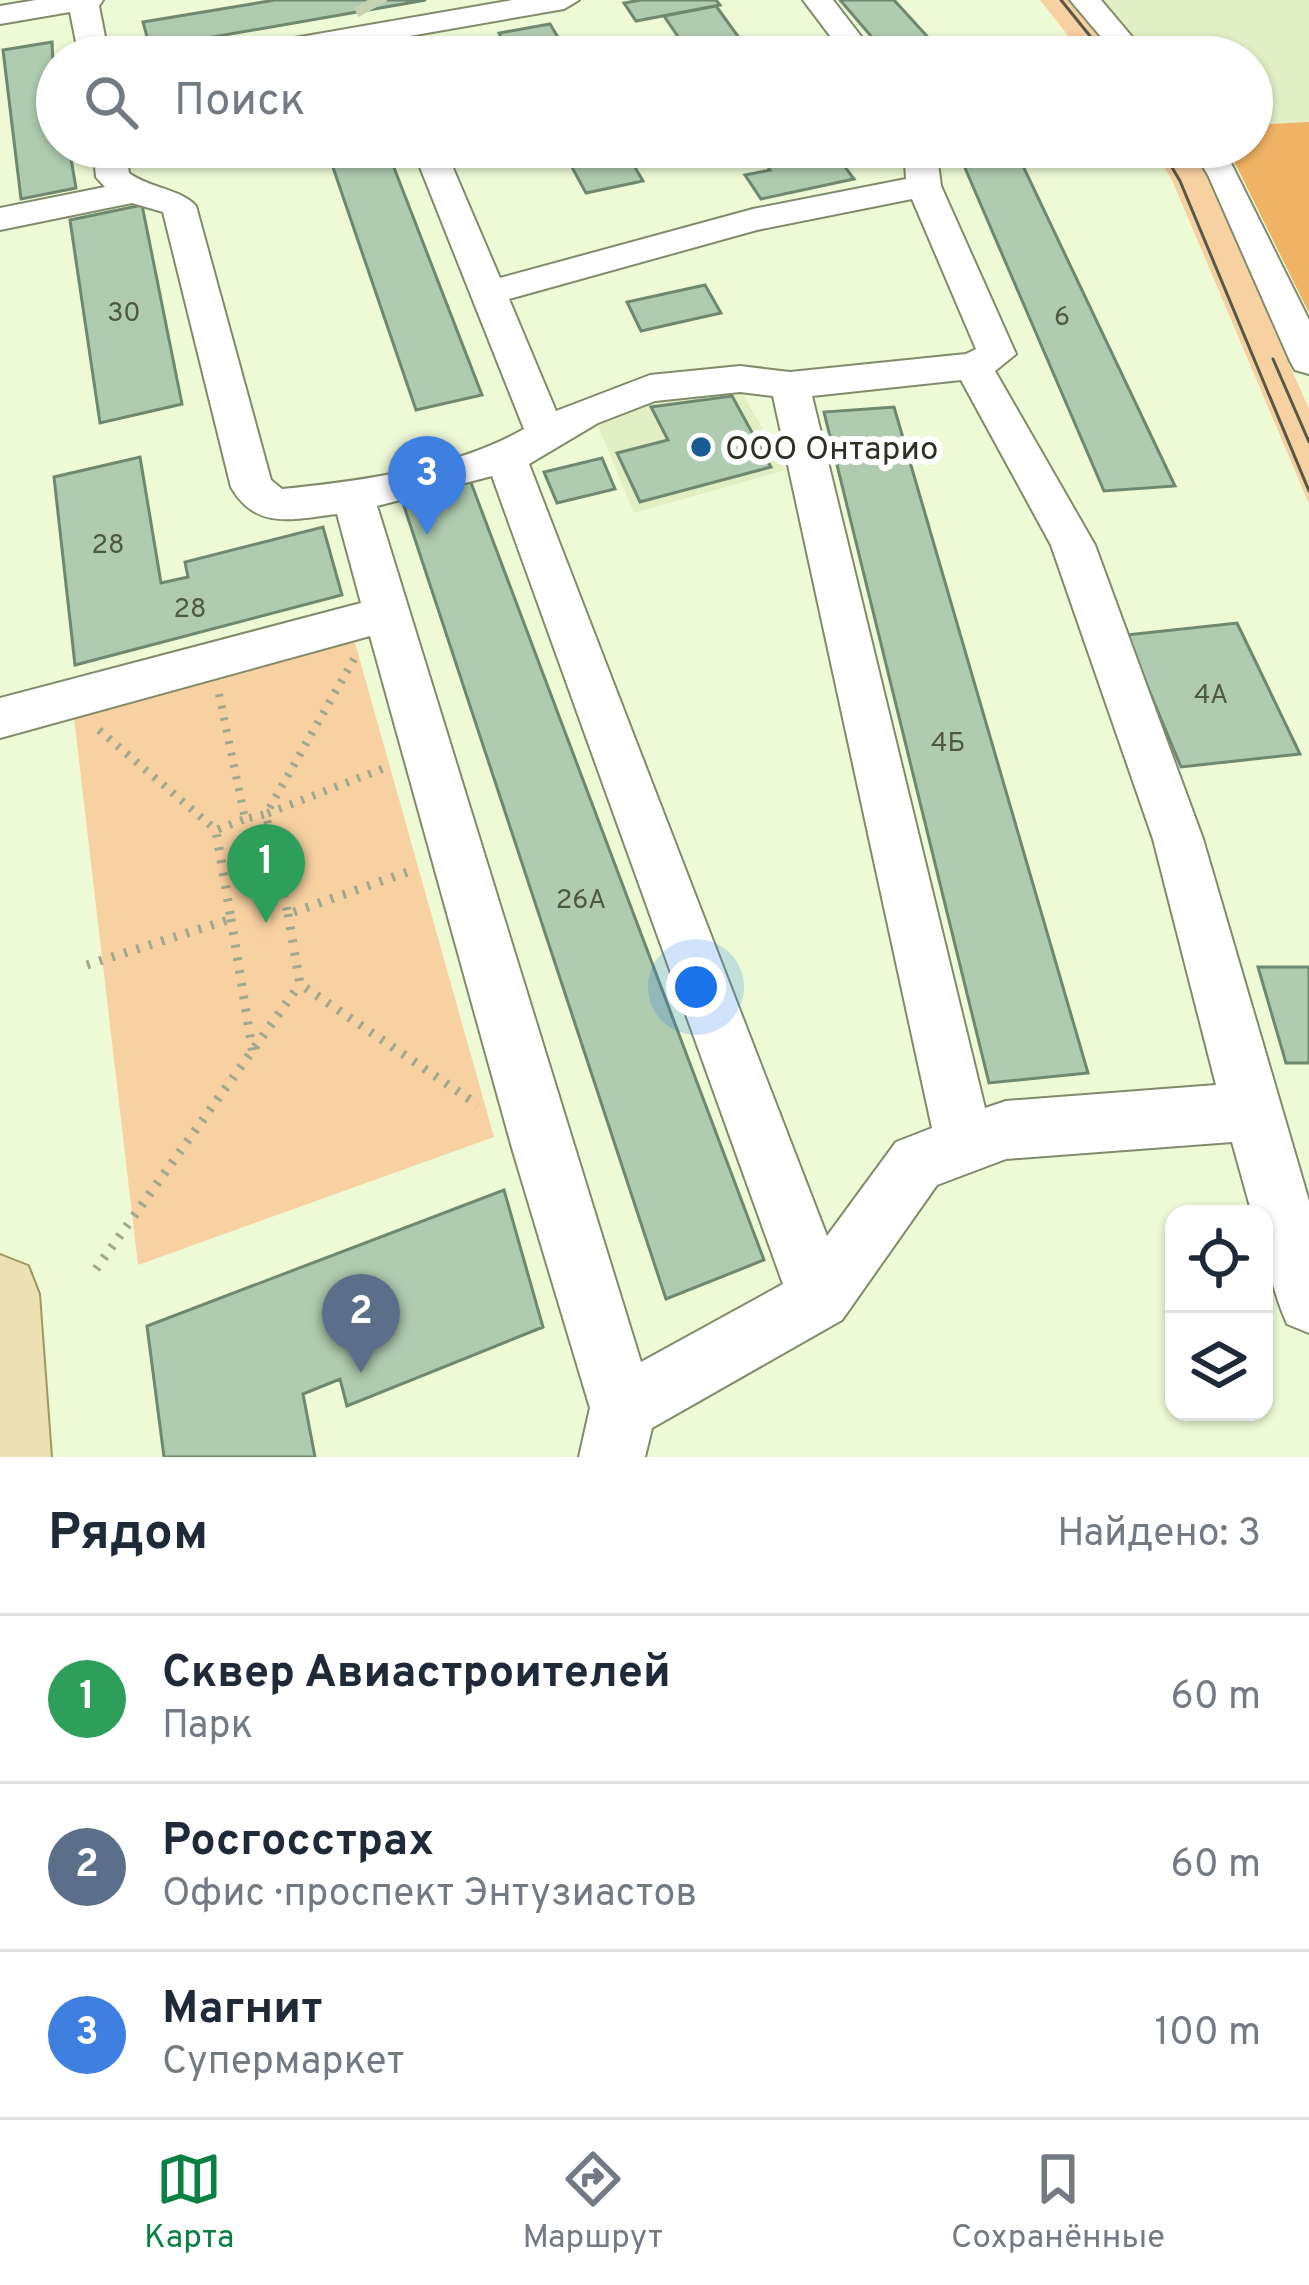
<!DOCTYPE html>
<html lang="ru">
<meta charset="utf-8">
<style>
:root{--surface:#fff;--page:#f2f2f3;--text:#1f2937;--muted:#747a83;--line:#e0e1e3;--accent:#0b8043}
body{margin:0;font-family:Overpass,sans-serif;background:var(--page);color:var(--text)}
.controls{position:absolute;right:36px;bottom:36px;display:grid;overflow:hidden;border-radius:24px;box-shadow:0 3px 9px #0004}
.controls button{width:108px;height:108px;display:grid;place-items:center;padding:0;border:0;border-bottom:3px solid var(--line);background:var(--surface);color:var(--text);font:60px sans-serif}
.you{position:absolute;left:696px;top:987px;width:42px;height:42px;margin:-30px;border:9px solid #fff;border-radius:50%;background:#1a73e8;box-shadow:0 0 0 18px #1a73e833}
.badge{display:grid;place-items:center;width:78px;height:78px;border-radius:50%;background:var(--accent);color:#fff;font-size:39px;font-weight:700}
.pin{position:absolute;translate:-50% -99px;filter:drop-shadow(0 3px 6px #0008)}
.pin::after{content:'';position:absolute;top:63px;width:42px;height:36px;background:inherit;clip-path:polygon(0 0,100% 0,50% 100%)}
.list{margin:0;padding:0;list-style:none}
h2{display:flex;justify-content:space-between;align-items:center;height:156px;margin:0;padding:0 48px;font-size:51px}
h2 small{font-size:39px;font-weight:400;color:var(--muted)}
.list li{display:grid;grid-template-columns:78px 1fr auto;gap:36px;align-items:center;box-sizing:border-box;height:168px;padding:0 48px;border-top:3px solid var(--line)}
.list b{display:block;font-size:45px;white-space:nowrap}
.list p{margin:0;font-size:39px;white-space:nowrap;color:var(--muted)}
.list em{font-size:39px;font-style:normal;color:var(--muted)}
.icon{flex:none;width:66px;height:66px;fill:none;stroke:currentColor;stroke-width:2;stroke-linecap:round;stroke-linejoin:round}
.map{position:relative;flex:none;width:1309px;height:1457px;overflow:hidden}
.search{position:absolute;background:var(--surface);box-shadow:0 3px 9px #0004;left:36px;right:36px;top:36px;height:132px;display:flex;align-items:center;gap:30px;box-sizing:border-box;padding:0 42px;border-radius:66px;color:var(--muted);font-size:45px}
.sheet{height:660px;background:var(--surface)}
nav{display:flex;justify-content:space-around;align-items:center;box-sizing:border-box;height:168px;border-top:3px solid var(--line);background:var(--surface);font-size:33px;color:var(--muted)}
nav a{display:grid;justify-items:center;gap:6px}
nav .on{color:var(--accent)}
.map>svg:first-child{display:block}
</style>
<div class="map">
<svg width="1309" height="1457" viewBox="0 0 1309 1457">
<rect width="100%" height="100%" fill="#eefad6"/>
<!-- built -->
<path fill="#e2efc4" d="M 1102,0 L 1309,0 L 1309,122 L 1252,125 L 1252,57 L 1152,57 Z
M 740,389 L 786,470 L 634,513 L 596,421 L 652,395 Z"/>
<!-- green -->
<path fill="#f8d1a2" d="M 1040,0 L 1071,0 L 1119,57 L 1085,57 Z
M 1152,147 L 1190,147 L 1206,175 L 1309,409 L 1309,504 L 1172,180 Z
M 352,632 L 494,1137 L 138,1265 L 73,709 Z"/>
<!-- forest -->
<path fill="#f0b264" d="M 1309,122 L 1309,313 L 1227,147 L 1252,147 L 1252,125 Z"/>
<!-- building -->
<path fill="#afcbb0" stroke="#6e896f" stroke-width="3" d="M 275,0 L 426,0 L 150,48 L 143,22 Z
M 641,0 L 716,0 L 720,5 L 636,21 L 624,3 Z
M 840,0 L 894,0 L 946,57 L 889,57 Z
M 716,6 L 753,57 L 692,57 L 664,16 Z
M 550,24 L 570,57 L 512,57 L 499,33 Z
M 52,42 L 57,147 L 69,147 L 76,188 L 21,199 L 3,50 Z
M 326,147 L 386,147 L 482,395 L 416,410 Z
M 561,147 L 623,147 L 643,181 L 586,193 Z
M 755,147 L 820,147 L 828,158 L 837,156 L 854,179 L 761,199 L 745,175 L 770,170 Z
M 956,147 L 1014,147 L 1175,486 L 1104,491 Z
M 877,148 L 882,164 L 859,165 L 855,149 Z
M 142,205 L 182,404 L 100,423 L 70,220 Z
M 705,285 L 721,313 L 641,331 L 627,302 Z
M 732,396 L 771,467 L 640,502 L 617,453 L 668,440 L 651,407 Z
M 894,407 L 1088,1073 L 989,1083 L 824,412 Z
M 140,457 L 161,583 L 188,577 L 185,562 L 323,527 L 342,595 L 75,665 L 54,477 Z
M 602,458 L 615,489 L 557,503 L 544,472 Z
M 470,480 L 764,1260 L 666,1299 L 401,497 Z
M 1237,623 L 1300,754 L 1181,767 L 1126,635 Z
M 1258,967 L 1309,967 L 1309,1063 L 1286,1063 Z
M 504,1190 L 543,1327 L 347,1406 L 340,1379 L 303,1394 L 315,1457 L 164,1457 L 147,1326 Z"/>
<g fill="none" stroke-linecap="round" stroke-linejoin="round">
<!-- minor-tunnel -->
<path stroke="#c7d2b2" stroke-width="33" stroke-dasharray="33 16" stroke-linecap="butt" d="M 368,0 L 373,9"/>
<!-- minor casing -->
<g stroke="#818b6a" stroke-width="4">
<path id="minor" d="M 36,0 L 103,0 L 99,6 L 109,57 L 79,57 L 70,12 L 0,24 L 0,6 Z
M 513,0 L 579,0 L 564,9 L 289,57 L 222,57 L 237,48 Z
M 803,0 L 833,0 L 877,57 L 846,57 Z
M 1070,0 L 1101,0 L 1149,57 L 1118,57 Z
M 93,147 L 125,147 L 129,173 C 149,188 181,189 196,206 L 271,480 L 282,489 C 361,481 453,469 524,429 L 412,147 L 444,147 L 500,278 L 753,209 L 906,179 L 904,147 L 936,147 L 941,186 L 1016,354 L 995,371 L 1095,545 L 1203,839 L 1309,1201 L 1309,1333 L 1287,1324 C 1271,1287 1264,1254 1264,1214 L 1252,1214 L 1232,1142 L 1006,1159 L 937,1185 L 842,1320 L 652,1428 L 645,1457 L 579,1457 L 590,1408 L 512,1148 L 370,636 L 0,738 L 0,698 L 361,603 L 337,514 C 294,519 256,531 231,487 L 163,212 L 132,203 L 0,230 L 0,208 L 105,187 L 96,177 ZM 912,199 L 976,349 L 966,354 L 790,372 L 740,366 L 650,375 L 556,411 L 509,299 L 757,230 ZM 961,380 L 1051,545 L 1153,839 L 1216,1085 L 1006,1101 L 985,1108 L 812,396 ZM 740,392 L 773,396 L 932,1128 L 896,1142 L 827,1236 L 529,464 L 598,423 L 655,401 ZM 492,476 L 783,1284 L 641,1362 L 377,506 Z
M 1191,147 L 1223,147 L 1309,320 L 1309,374 L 1295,370 L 1290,361 L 1208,175 Z"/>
</g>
<!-- major casing -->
<g stroke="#a19661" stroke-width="4">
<path id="major" d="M 0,1255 L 28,1266 L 39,1294 L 51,1457 L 0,1457 Z"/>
</g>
<!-- path-far1 -->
<path stroke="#a0a98e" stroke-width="8" stroke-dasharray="3 9" stroke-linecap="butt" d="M 354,659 L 266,814 L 387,767
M 219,694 L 245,819 L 266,814 L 270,834
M 99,730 L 216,830 L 245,819"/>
<!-- path -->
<path stroke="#a0a98e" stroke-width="9" stroke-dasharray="3 10" stroke-linecap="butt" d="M 270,831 L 288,914 L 416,869
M 288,914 L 300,984 L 478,1105
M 231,919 L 253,1054
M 87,965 L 231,919 L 216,831
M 96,1269 L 300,984"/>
<!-- minor -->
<use href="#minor" fill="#fff" fill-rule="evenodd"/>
<!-- major -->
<use href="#major" fill="#ece1b4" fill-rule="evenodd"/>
<!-- tram -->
<path stroke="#555a48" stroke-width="3" d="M 1061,0 L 1107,57
M 1160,147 L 1180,181 L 1309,491
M 1273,359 L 1309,442"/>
</g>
<!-- markers -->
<circle fill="#185c91" stroke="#fff" stroke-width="4.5" cx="701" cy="447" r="12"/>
<g text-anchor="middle" stroke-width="12" stroke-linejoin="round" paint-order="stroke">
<!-- number labels -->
<g font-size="27" fill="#4e5846">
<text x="124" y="321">30</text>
<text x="1062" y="325">6</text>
<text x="108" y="553">28</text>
<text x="190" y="617">28</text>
<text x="1211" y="703">4А</text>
<text x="948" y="751">4Б</text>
<text x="581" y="908">26А</text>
</g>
<!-- poi labels -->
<g font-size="33" fill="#2d3123" stroke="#fff" text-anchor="start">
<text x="725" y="459">ООО Онтарио</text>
</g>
</g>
</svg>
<div class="controls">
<button><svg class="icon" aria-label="locate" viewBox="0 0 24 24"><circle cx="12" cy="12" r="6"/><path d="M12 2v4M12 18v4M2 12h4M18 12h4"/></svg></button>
<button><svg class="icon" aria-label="layers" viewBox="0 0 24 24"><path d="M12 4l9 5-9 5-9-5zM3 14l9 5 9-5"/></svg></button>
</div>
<div class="you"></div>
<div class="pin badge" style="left:266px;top:923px;background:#2e9e5b">1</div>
<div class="pin badge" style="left:361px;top:1373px;background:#5c6f8a">2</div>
<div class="pin badge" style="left:427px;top:535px;background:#3f7fe0">3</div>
<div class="search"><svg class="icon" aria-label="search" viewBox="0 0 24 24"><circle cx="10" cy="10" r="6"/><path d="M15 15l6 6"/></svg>Поиск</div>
</div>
<section class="sheet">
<h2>Рядом<small>Найдено: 3</small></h2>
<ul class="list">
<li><span class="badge" style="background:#2e9e5b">1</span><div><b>Сквер Авиастроителей</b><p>Парк</p></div><em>60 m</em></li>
<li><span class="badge" style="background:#5c6f8a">2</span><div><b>Росгосстрах</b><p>Офис · проспект Энтузиастов</p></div><em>60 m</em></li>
<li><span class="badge" style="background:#3f7fe0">3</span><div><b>Магнит</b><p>Супермаркет</p></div><em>100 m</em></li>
</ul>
</section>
<nav>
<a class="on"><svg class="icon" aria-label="map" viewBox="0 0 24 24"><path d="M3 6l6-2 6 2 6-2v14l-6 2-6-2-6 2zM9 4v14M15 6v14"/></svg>Карта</a>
<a><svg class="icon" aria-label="directions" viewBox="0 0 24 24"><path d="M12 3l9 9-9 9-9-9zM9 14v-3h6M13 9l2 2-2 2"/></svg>Маршрут</a>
<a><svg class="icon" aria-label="saved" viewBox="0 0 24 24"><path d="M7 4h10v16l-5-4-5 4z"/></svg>Сохранённые</a>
</nav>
